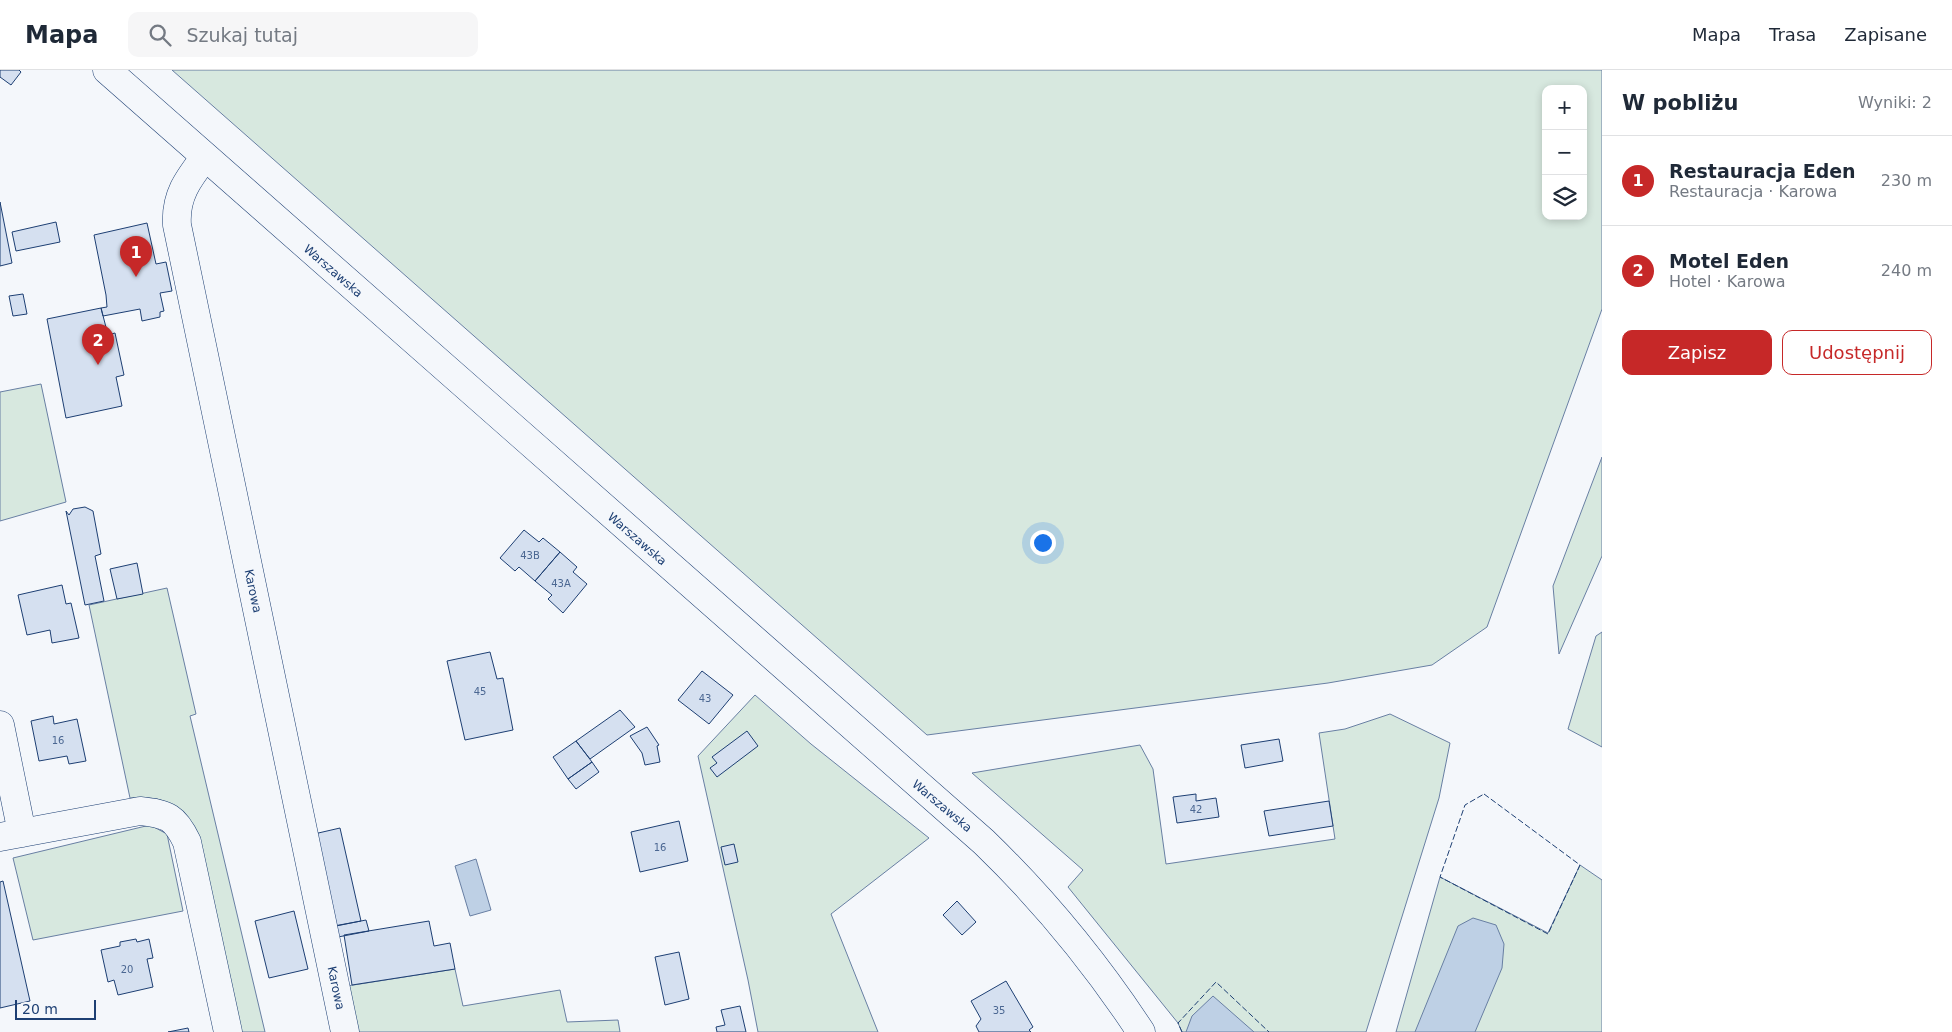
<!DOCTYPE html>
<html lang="pl">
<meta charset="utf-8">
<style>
:root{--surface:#fff;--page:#f6f6f7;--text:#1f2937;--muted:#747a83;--line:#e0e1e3;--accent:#c62828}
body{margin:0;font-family:"DejaVu Sans",sans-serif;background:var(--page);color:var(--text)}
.controls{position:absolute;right:15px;top:15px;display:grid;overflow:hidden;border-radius:10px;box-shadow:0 2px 8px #0003}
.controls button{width:45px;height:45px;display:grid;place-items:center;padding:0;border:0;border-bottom:1px solid var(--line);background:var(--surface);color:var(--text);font:25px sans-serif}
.scale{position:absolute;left:15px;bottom:12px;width:81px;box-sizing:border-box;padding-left:5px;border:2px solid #1d3f73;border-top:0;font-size:14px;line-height:18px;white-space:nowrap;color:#1d3f73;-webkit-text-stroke:4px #f4f7fb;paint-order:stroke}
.you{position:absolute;left:1042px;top:472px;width:18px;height:18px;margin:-12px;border:4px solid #fff;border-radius:50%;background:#1a73e8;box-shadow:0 0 0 8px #1a73e833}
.badge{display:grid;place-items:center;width:32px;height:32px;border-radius:50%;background:var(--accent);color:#fff;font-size:16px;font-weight:700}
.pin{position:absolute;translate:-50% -41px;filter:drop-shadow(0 1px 2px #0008)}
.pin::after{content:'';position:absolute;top:26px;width:18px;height:15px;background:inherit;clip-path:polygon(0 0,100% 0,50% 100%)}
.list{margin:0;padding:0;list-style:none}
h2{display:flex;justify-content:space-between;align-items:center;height:65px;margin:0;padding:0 20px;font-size:21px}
h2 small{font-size:16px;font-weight:400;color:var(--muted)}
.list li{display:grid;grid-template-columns:32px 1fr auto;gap:15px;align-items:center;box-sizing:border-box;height:90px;padding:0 20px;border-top:1px solid var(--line)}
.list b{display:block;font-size:19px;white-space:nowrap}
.list p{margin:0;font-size:16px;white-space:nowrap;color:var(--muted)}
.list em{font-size:16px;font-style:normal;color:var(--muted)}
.actions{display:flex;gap:10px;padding:15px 20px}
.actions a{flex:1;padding:11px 0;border:1px solid var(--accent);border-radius:10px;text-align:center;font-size:18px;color:var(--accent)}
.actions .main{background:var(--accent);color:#fff}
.icon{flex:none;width:28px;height:28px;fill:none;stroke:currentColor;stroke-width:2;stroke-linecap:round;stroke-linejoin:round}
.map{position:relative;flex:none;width:1602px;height:962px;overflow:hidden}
header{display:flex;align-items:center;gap:30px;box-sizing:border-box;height:70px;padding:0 25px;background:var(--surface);border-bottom:1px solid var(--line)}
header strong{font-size:24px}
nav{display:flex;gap:28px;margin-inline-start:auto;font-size:18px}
.search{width:350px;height:45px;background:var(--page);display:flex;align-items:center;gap:12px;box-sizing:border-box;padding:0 18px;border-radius:10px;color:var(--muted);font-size:19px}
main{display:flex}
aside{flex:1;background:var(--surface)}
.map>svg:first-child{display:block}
</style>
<header>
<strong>Mapa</strong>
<div class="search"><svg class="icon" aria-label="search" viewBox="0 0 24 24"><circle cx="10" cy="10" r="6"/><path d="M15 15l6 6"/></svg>Szukaj tutaj</div>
<nav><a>Mapa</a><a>Trasa</a><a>Zapisane</a></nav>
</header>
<main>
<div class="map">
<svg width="1602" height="962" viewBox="0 0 1602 962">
<rect width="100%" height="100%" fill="#f4f7fb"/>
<!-- green -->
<path fill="#d7e8df" stroke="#687fa3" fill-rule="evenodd" d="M 172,0 L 1602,0 L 1602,239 L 1487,557 L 1432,595 L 1328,613 L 927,665 ZM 1546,19 L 1583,19 L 1583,146 L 1546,146 Z
M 41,314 L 66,432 L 0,451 L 0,322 Z
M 1602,387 L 1602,486 L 1559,584 L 1553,516 Z
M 167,518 L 196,644 L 190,646 L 265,962 L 235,962 L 185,746 C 166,728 156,727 130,728 L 89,535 Z
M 1602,562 L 1602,677 L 1568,659 L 1596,566 Z
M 755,625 L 811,674 L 929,768 L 831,844 L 878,962 L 758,962 L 748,910 L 698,686 Z
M 1390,644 L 1450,673 L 1439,728 L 1366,962 L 1182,962 L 1178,953 L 1068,817 L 1083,800 L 972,703 L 1140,675 L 1153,699 L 1166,794 L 1335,769 L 1319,663 L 1345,659 Z
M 150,755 L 167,764 L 183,841 L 33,870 L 13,788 Z
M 1580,795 L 1602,810 L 1602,962 L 1396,962 L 1440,807 L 1548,863 Z
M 455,899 L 463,936 L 560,920 L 567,952 L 618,950 L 620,962 L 357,962 L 347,916 Z"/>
<!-- water -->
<path fill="#bed0e5" stroke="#687fa3" d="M 476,789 L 491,840 L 470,846 L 455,796 Z
M 1473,848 L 1496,855 L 1504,874 L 1502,898 L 1475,962 L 1415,962 L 1458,856 Z
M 1213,926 L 1254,962 L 1186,962 L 1192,946 Z"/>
<!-- building -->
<path fill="#d5e0f0" stroke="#1d3f73" d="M 0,0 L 19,0 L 21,2 L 11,15 L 0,7 Z
M 0,132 L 12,193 L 0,196 Z
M 56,152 L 60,172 L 16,181 L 12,162 Z
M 147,153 L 156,194 L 166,192 L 172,221 L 160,223 L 164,241 L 160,242 L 160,247 L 142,251 L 140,239 L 103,246 L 101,238 L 107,237 L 106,225 L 94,165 Z
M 23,224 L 27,244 L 13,246 L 9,226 Z
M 101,238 L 108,265 L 115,263 L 124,305 L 116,307 L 122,336 L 66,348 L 47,249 Z
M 85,437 L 93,441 L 101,484 L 95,486 L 104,531 L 85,535 L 66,441 L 69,445 L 73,439 Z
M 524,460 L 539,472 L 543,468 L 560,482 L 535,511 L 519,497 L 515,501 L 500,488 Z
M 560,482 L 577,497 L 573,502 L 587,514 L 563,543 L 548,529 L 552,525 L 535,511 Z
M 137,493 L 143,524 L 117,529 L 110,499 Z
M 62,515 L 66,534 L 71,533 L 79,568 L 52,573 L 50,560 L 27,565 L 18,525 Z
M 490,582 L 497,609 L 503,608 L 513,660 L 465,670 L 447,591 Z
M 702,601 L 733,625 L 709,654 L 678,630 Z
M 620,640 L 635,657 L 590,689 L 576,671 Z
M 53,646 L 54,654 L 77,649 L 86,691 L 69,694 L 67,686 L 39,691 L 31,651 Z
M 647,657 L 659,675 L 657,676 L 660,692 L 645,695 L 642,683 L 630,666 Z
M 747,661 L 758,676 L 717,707 L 710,698 L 717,693 L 712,687 Z
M 1279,669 L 1283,691 L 1245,698 L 1241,675 Z
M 576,671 L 592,692 L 568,709 L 553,687 Z
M 592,692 L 599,702 L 576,719 L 568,709 Z
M 1196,724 L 1196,731 L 1216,728 L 1219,747 L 1177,753 L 1173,727 Z
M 1329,731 L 1333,756 L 1269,766 L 1264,741 Z
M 679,751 L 688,791 L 640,802 L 631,762 Z
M 340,758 L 361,851 L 334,856 L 314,764 Z
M 734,774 L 738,792 L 725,795 L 721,777 Z
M 3,811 L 30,931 L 0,938 L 0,812 Z
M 957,831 L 976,852 L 962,865 L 943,845 Z
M 294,841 L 308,899 L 269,908 L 255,851 Z
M 366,850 L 369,861 L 338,867 L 336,856 Z
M 429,851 L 434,876 L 450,873 L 455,899 L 352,915 L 344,865 Z
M 136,869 L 137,872 L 149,869 L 153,888 L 147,889 L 153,917 L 118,925 L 114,910 L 108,912 L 101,880 L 120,876 L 120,872 Z
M 679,882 L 689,929 L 665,935 L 655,887 Z
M 1006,911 L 1033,957 L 1029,960 L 1031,962 L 979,962 L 976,956 L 981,949 L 971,931 Z
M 740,936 L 746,962 L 717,962 L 716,957 L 725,955 L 721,940 Z
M 188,958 L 189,962 L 168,962 Z"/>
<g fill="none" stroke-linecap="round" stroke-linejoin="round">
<!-- minor casing -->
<g stroke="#1d3f73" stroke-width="29">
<path id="minor" d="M 205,87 C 188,109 175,126 177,155 L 345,962
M 0,655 L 22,763
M 0,767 L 140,741 C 168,744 175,747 187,772 L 228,962"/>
</g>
<!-- major casing -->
<g stroke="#1d3f73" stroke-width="29">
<path id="major" d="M 107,0 L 984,772 C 1044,830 1095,892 1141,962"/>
</g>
<!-- minor -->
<use href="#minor" stroke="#f4f7fb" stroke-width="28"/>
<!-- major -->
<use href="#major" stroke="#f4f7fb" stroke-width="28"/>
<!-- fence -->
<path stroke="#1d3f73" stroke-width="1" stroke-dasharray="6 2.5" stroke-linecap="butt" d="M 1484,724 L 1580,795 L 1548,864 L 1440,807 L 1465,735 Z
M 1182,962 L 1178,953 L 1216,912 L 1269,962"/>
</g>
<g text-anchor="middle" stroke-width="4" stroke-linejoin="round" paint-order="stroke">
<!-- number labels -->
<g font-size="10" fill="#4b6792">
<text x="530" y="489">43B</text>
<text x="561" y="517">43A</text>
<text x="480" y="625">45</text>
<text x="705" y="632">43</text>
<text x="58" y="674">16</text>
<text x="1196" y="743">42</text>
<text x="660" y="781">16</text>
<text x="127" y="903">20</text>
<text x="999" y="944">35</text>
</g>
<!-- street labels -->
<g font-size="12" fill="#1d3f73" stroke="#f4f7fb">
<text transform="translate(333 201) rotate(41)" y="4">Warszawska</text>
<text transform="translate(637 469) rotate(41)" y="4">Warszawska</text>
<text transform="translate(253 521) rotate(78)" y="4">Karowa</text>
<text transform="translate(942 736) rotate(40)" y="4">Warszawska</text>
<text transform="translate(336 918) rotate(78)" y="4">Karowa</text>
</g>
</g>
</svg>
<div class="controls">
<button>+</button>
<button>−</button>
<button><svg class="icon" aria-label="layers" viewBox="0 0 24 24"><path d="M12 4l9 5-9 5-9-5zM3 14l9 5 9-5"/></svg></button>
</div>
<div class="scale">20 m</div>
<div class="you"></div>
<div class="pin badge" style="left:136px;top:207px">1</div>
<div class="pin badge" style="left:98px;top:295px">2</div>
</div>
<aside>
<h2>W pobliżu<small>Wyniki: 2</small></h2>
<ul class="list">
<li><span class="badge">1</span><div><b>Restauracja Eden</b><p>Restauracja · Karowa</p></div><em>230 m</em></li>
<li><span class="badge">2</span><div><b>Motel Eden</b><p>Hotel · Karowa</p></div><em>240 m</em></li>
</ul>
<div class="actions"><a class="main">Zapisz</a><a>Udostępnij</a></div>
</aside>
</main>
